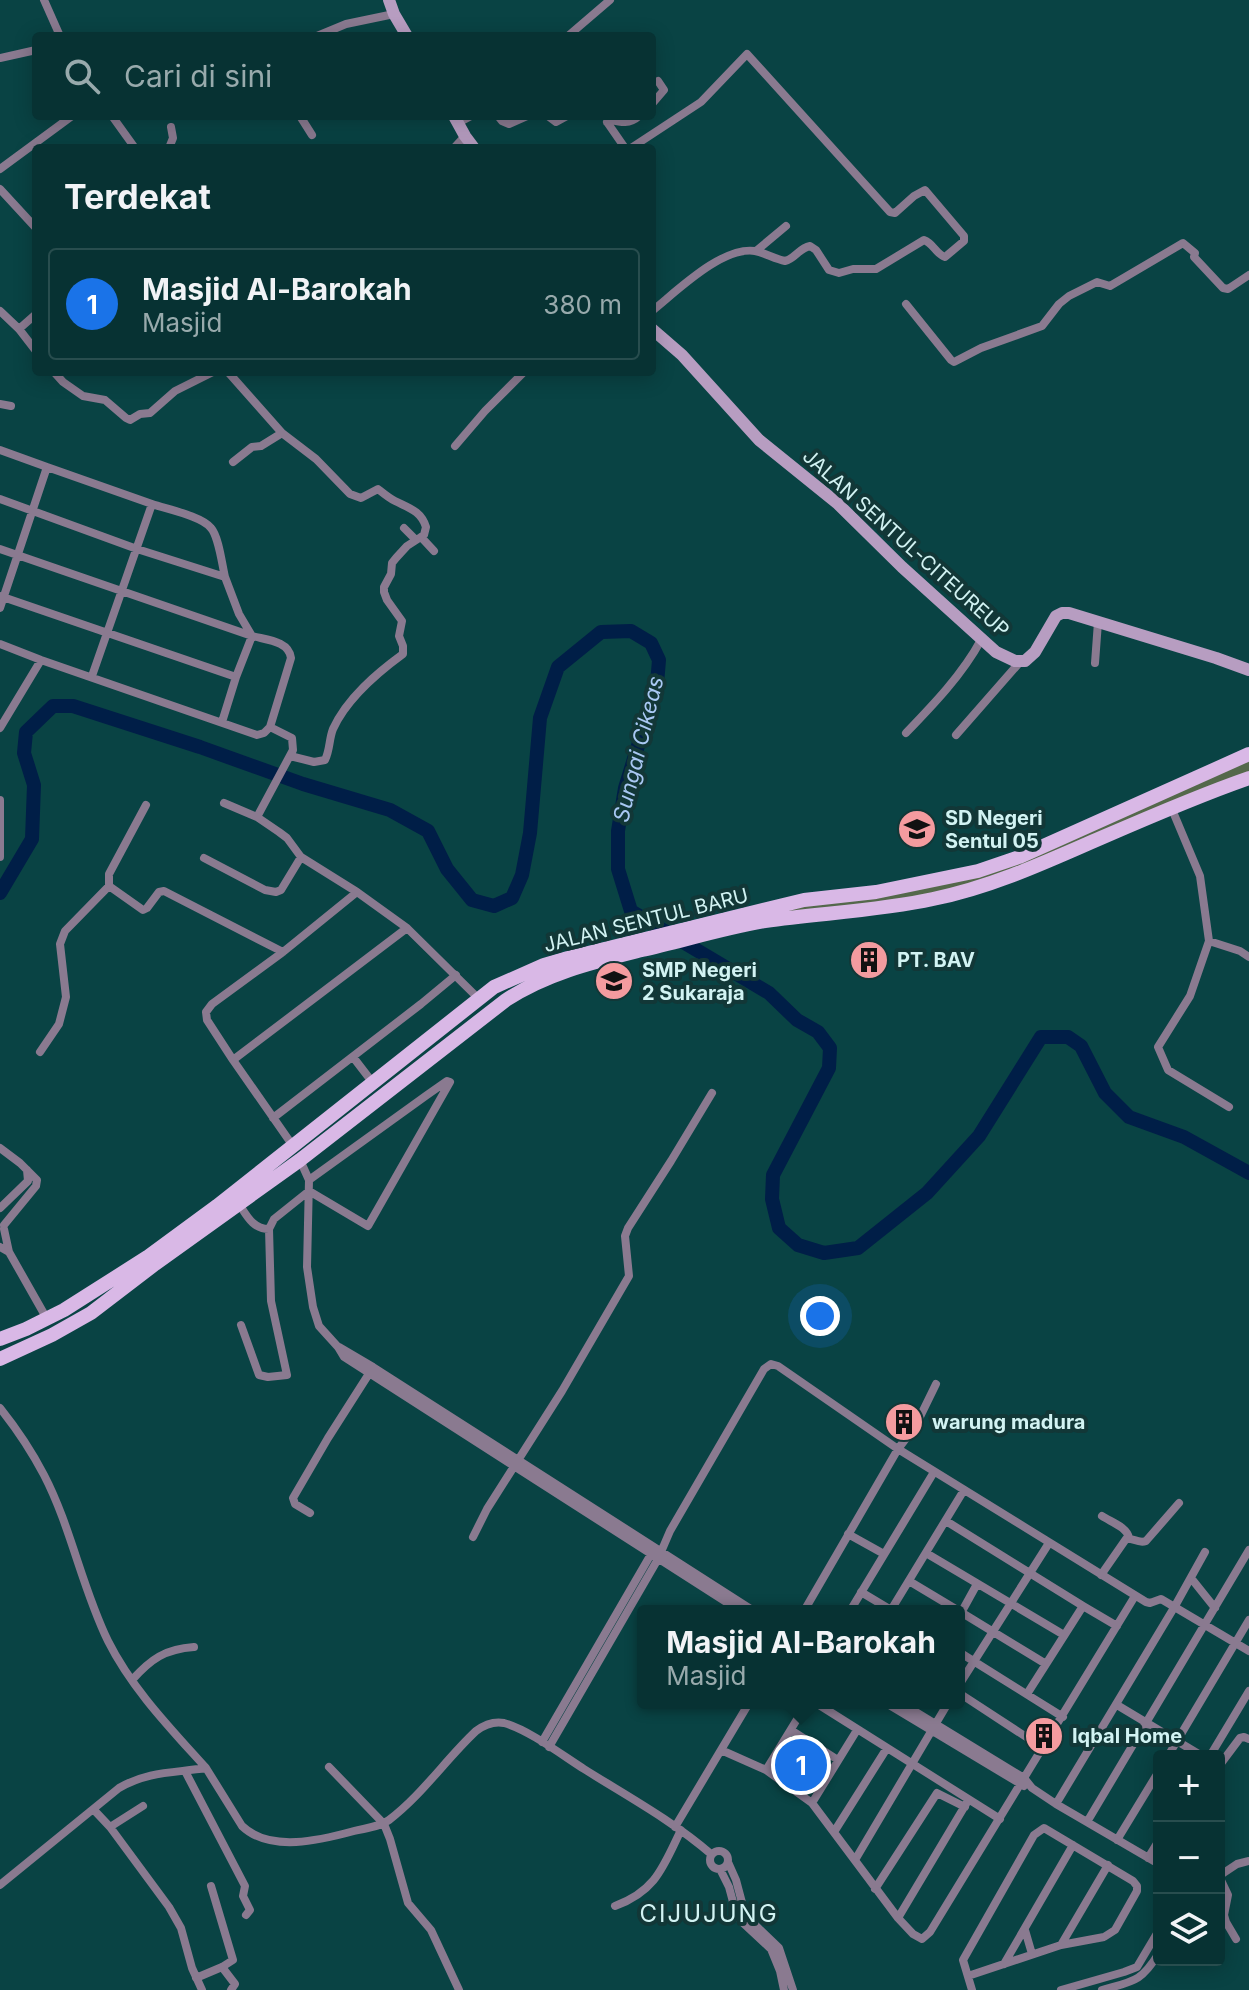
<!DOCTYPE html>
<html lang="id">
<meta charset="utf-8">
<style>
:root{--surface:#073233;--page:#103a3b;--text:#f1f3f6;--muted:#98aaac;--line:#284d4e;--accent:#1a73e8}
body{margin:0;font-family:Inter,sans-serif;background:var(--page);color:var(--text)}
.controls{position:absolute;right:24px;bottom:24px;display:grid;overflow:hidden;border-radius:8px;box-shadow:0 4px 20px #0003}
.controls button{width:72px;height:72px;display:grid;place-items:center;padding:0;border:0;border-bottom:2px solid var(--line);background:var(--surface);color:var(--text);font:40px sans-serif}
.you{position:absolute;left:820px;top:1316px;width:28px;height:28px;margin:-20px;border:6px solid #fff;border-radius:50%;background:#1a73e8;box-shadow:0 0 0 12px #1a73e833}
.badge{display:grid;place-items:center;width:52px;height:52px;border-radius:50%;background:var(--accent);color:#fff;font-size:26px;font-weight:700}
.pin{position:absolute;translate:-50% -50%;border:4px solid #fff;box-shadow:0 2px 8px #0006}
.popup{position:absolute;left:637px;top:1605px;width:328px;height:104px;box-sizing:border-box;display:grid;place-content:center;border-radius:8px;background:var(--surface);filter:drop-shadow(0 2px 6px #0005);font-size:26px;white-space:nowrap;color:var(--muted)}
.popup b{font-size:30px;color:var(--text)}
.popup::after{content:'';position:absolute;left:50%;top:100%;margin-left:-16px;border:16px solid transparent;border-top-color:var(--surface)}
.list{margin:0;padding:0;list-style:none}
h2{display:flex;justify-content:space-between;align-items:center;height:104px;margin:0;padding:0 32px;font-size:34px}
h2 small{font-size:26px;font-weight:400;color:var(--muted)}
.list li{display:grid;grid-template-columns:52px 1fr auto;gap:24px;align-items:center;box-sizing:border-box;height:112px;margin:0 16px 16px;padding:0 16px;border:2px solid var(--line);border-radius:8px}
.list b{display:block;font-size:30px;white-space:nowrap}
.list p{margin:0;font-size:26px;white-space:nowrap;color:var(--muted)}
.list em{font-size:26px;font-style:normal;color:var(--muted)}
.icon{flex:none;width:44px;height:44px;fill:none;stroke:currentColor;stroke-width:2;stroke-linecap:round;stroke-linejoin:round}
.map{position:relative;flex:none;width:1249px;height:1990px;overflow:hidden}
.search{position:absolute;background:var(--surface);box-shadow:0 4px 20px #0003;left:32px;top:32px;width:624px;height:88px;display:flex;align-items:center;gap:20px;box-sizing:border-box;padding:0 28px;border-radius:8px;color:var(--muted);font-size:30px}
.panel{position:absolute;background:var(--surface);box-shadow:0 4px 20px #0003;left:32px;top:144px;width:624px;height:232px;border-radius:8px}
.map>svg:first-child{display:block}
</style>
<div class="map">
<svg width="1249" height="1990" viewBox="0 0 1249 1990">
<rect width="100%" height="100%" fill="#094344"/>
<!-- green -->
<path fill="#54684b" d="M 1249,754 L 1249,778 L 988,884 L 763,922 L 804,900 L 978,871 Z"/>
<g fill="none" stroke-linecap="round" stroke-linejoin="round">
<!-- river -->
<path stroke="#001e47" stroke-width="14" d="M 0,893 L 32,839 L 34,785 L 24,753 L 26,732 L 53,706 L 73,706 L 200,747 L 303,784 L 390,810 L 428,831 L 447,869 L 472,900 L 494,906 L 512,898 L 522,875 L 530,833 L 540,718 L 558,667 L 601,632 L 631,631 L 651,643 L 659,660 L 657,684 L 625,788 L 618,831 L 618,869 L 631,911 L 769,993 L 797,1020 L 818,1032 L 830,1048 L 829,1068 L 773,1175 L 772,1199 L 779,1228 L 798,1245 L 824,1253 L 858,1248 L 927,1193 L 979,1136 L 1041,1037 L 1068,1037 L 1081,1046 L 1105,1093 L 1129,1117 L 1184,1137 L 1249,1173"/>
<!-- street -->
<path stroke="#8a7a90" stroke-width="8" d="M 44,0 L 60,36
M 317,36 L 346,24 L 394,14
M 568,36 L 610,0
M 0,58 L 36,50
M 652,104 L 664,90 L 658,81
M 112,116 L 135,148
M 300,116 L 312,135
M 498,116 L 502,121 L 509,124 L 527,116
M 548,116 L 556,122 L 567,116
M 607,122 L 608,119 C 620,122 629,125 639,116
M 607,122 L 625,148
M 458,123 L 471,116
M 169,148 L 173,138 L 171,127
M 454,148 L 465,136
M 631,148 L 701,102 L 747,54 L 890,212 L 895,213 L 914,196 L 925,190 L 964,236 L 964,241 L 945,257 C 936,254 933,243 924,240 L 876,269 L 853,269 L 839,273 L 829,270 L 816,250 L 810,246 C 799,248 795,259 785,261 C 775,259 765,253 755,251 C 722,246 676,292 652,311
M 0,169 L 72,116
M 0,189 L 35,227
M 756,251 L 786,226
M 906,304 L 951,360 L 954,362 L 981,348 L 1042,326 L 1059,304 L 1069,296 L 1097,282 L 1110,286 L 1183,243 L 1195,253 L 1194,257 L 1223,288 L 1228,289 L 1249,275
M 0,311 L 19,329 L 36,351
M 19,329 L 36,314
M 54,372 L 63,382 L 83,396 L 105,400 L 126,418 L 130,420 L 140,414 L 150,413 L 175,391 L 213,372
M 228,372 L 282,433 L 316,459 L 350,494 L 361,498 L 378,489 C 383,493 389,498 395,501 C 409,508 421,511 426,527 L 424,535 L 407,546 L 396,558 L 392,563 L 391,574 L 384,587 L 384,592 L 387,600 L 402,621 L 399,636 L 403,646 L 403,654 C 377,673 347,698 333,729 C 329,739 330,750 325,760 L 314,762 L 290,756
M 0,404 L 11,406
M 455,446 L 485,411 L 524,372
M 0,450 L 47,467 L 0,608
M 233,462 L 252,447 L 261,446 L 282,433
M 47,467 L 152,504
M 0,499 L 137,549 L 225,577 L 239,614 L 252,636 L 236,677 L 222,722
M 404,528 L 416,540
M 421,537 L 434,551
M 0,549 L 252,636 C 267,640 289,641 291,658 L 270,727 L 264,733 L 257,735 L 41,660 L 0,644
M 0,596 L 236,677
M 1095,663 L 1098,622
M 92,676 L 152,504 C 166,509 202,516 211,528 C 219,537 222,565 225,577
M 0,728 L 41,660
M 906,733 C 933,705 962,675 981,640
M 956,735 L 1020,662
M 0,800 L 0,857
M 224,803 L 257,817 L 279,832 L 287,838 L 301,857 L 357,892 L 407,928 L 478,998
M 1171,807 L 1200,876 L 1209,941
M 257,817 L 293,750 L 292,738 L 270,727
M 204,858 L 265,890 L 276,892 L 281,890 L 301,857
M 109,886 L 143,910 L 147,908 L 159,892 L 164,891 L 283,952
M 40,1052 L 59,1024 L 66,997 L 60,944 L 65,931 L 109,886 L 109,874 L 146,805
M 353,1057 L 373,1083
M 233,1060 L 407,928
M 1229,1107 L 1168,1070 L 1158,1047 L 1190,996 L 1209,941 L 1240,951 L 1249,957
M 273,1118 L 421,1004 L 456,975
M 293,1146 L 233,1060 L 207,1020 L 206,1012 L 212,1004 L 283,952 L 357,892
M 0,1148 L 20,1163 L 37,1180 L 36,1186 L 4,1225
M 300,1160 L 309,1180 L 307,1267 L 313,1307 L 319,1326 L 338,1347 L 344,1357 L 740,1611
M 239,1204 C 247,1216 253,1229 269,1229
M 0,1208 L 28,1181 L 27,1170
M 4,1229 L 9,1252
M 0,1247 L 9,1252 L 47,1319
M 241,1325 L 259,1375 L 268,1377 L 287,1375 L 271,1301 L 269,1229 L 274,1219 L 309,1191 L 368,1226 L 450,1082 L 447,1081 L 427,1095 L 309,1180
M 339,1347 L 373,1367 L 754,1611
M 0,1408 C 16,1428 32,1452 44,1475 C 71,1527 82,1588 108,1641 C 132,1689 171,1729 206,1768
M 310,1513 L 295,1504 L 293,1498 L 328,1438 L 372,1369
M 1102,1516 C 1111,1522 1127,1527 1129,1538
M 946,1521 L 1083,1606 L 1027,1694
M 848,1534 L 884,1554
M 473,1537 L 487,1509 L 562,1391 L 629,1276 L 625,1236 L 628,1228 L 671,1161 L 712,1093
M 926,1553 L 1064,1635
M 1101,1575 L 1126,1539 C 1132,1537 1138,1544 1146,1541 L 1179,1503
M 1191,1578 L 1215,1608
M 909,1581 L 959,1611
M 861,1592 L 891,1610
M 1083,1606 L 1117,1626
M 804,1611 L 898,1449 L 916,1425 L 936,1384
M 850,1611 L 934,1472
M 892,1611 L 891,1610 L 964,1490
M 959,1611 L 1046,1664
M 961,1613 L 977,1584
M 959,1652 L 1063,1717
M 132,1680 C 151,1659 165,1649 194,1647
M 959,1685 L 1049,1543
M 959,1693 L 1043,1748
M 816,1703 L 1000,1819
M 886,1703 L 1024,1786
M 901,1703 L 1024,1778 L 1032,1788 L 1056,1804 L 1159,1864
M 1117,1705 L 1202,1756
M 791,1730 L 838,1760
M 542,1742 L 654,1549
M 549,1747 L 658,1559 L 670,1531 L 764,1369 L 771,1364 L 778,1366 L 898,1449 L 1146,1602 L 1150,1603 L 1161,1599 L 1249,1651
M 721,1750 L 766,1770 L 812,1803 L 898,1918 L 913,1934 L 922,1939 L 930,1932 L 1135,1596
M 1168,1756 L 1249,1620
M 1210,1756 L 1249,1691
M 1219,1766 L 1240,1738 L 1244,1737 L 1249,1739
M 329,1767 L 384,1824 L 390,1839 L 408,1903 L 431,1930 L 459,1990
M 766,1770 L 807,1703
M 185,1771 L 245,1886 L 243,1896 L 250,1910 L 246,1915
M 812,1803 L 857,1730
M 1056,1804 L 1175,1606 L 1205,1552
M 94,1810 L 110,1827 L 169,1907 L 181,1928 L 192,1968 L 202,1990
M 1087,1822 L 1249,1550
M 110,1827 L 143,1806
M 675,1827 L 749,1703
M 834,1832 L 887,1748
M 1117,1840 L 1159,1771
M710 1860a9 9 0 1 1 18 0a9 9 0 1 1-18 0Z
M 1148,1858 L 1159,1840
M 855,1860 L 948,1703
M 728,1862 L 736,1880 L 744,1910 L 752,1922 L 779,1948 L 793,1990
M 720,1869 L 729,1887 L 736,1913 L 741,1921 L 771,1949 L 780,1971 L 784,1990
M 1219,1876 L 1228,1895 L 1224,1915 L 1226,1922 L 1236,1939
M 1219,1876 L 1237,1864 L 1249,1861
M 0,1885 L 119,1788 C 148,1771 174,1773 206,1768 L 242,1826 C 270,1853 321,1840 354,1831 C 366,1828 380,1827 389,1820 C 422,1795 446,1759 476,1731 C 484,1725 493,1721 504,1723 C 529,1730 562,1755 584,1769 C 627,1796 673,1821 711,1854
M 875,1889 L 937,1793 L 965,1807
M 615,1906 C 656,1891 663,1867 681,1830
M 898,1918 L 966,1804
M 1025,1930 L 1032,1954
M 1004,1964 L 1073,1845
M 222,1967 L 235,1984 L 231,1990
M 968,1976 L 1061,1945 L 1108,1865
M 196,1978 L 222,1967 L 233,1960 L 211,1886
M 972,1990 L 963,1960 L 1034,1835 L 1044,1828 L 1133,1881 L 1137,1886 L 1137,1891 L 1115,1930 L 1104,1937 L 1061,1945
M 1061,1990 L 1124,1972 L 1137,1967 L 1159,1930
M 1102,1990 C 1134,1981 1141,1982 1159,1953"/>
<!-- secondary -->
<path stroke="#b79dc1" stroke-width="12" d="M 389,0 L 394,14 L 407,36
M 454,116 L 465,136 L 474,148
M 652,329 L 682,355 L 759,440 L 837,503 L 902,567 L 996,652 L 1015,661 L 1025,661 L 1035,652 L 1056,616 L 1062,613 L 1069,613 L 1216,658 L 1249,670"/>
<!-- primary -->
<path stroke="#d9b8e6" stroke-width="14" d="M 0,1339 L 26,1329 L 64,1310 L 149,1256 L 217,1206 L 494,987 L 544,965 L 568,958 L 804,900 L 876,892 L 978,871 L 1019,857 L 1249,754
M 0,1359 L 52,1335 L 91,1313 L 155,1264 L 300,1160 L 506,1000 C 547,973 594,962 642,950 C 682,941 724,928 765,921 C 821,913 878,911 933,899 C 987,888 1037,866 1087,844 C 1140,821 1194,797 1249,778"/>
</g>
<!-- icons -->
<defs>
<g id="school-disc" transform="scale(2)"><circle r="9.5" fill="#f49b9f" stroke="#123737"/><path d="M0-5L7-2L0 1L-7-2ZM-4 1L0 2.5L4 1V4Q0 6-4 4Z" fill="#111"/></g>
<g id="building-disc" transform="scale(2)"><circle r="9.5" fill="#f49b9f" stroke="#123737"/><path d="M-4-6H4V6H1V3H-1V6H-4ZM-2.5-4.3h1.7v1.8h-1.7ZM.8-4.3h1.7v1.8H.8ZM-2.5-1h1.7V.8h-1.7ZM.8-1h1.7V.8H.8Z" fill="#111"/></g>
</defs>
<g fill-rule="evenodd">
<use href="#school-disc" x="917" y="829"/>
<use href="#building-disc" x="869" y="960"/>
<use href="#school-disc" x="614" y="981"/>
<use href="#building-disc" x="904" y="1422"/>
<use href="#building-disc" x="1044" y="1736"/>
</g>
<g text-anchor="middle" stroke-width="8" stroke-linejoin="round" paint-order="stroke">
<!-- street labels -->
<g font-size="20" fill="#d2f3f3" stroke="#123737">
<text transform="translate(906 543) rotate(42)" y="7">JALAN SENTUL-CITEUREUP</text>
<text transform="translate(646 920) rotate(-14)" y="7">JALAN SENTUL BARU</text>
</g>
<!-- poi labels -->
<g font-size="20" font-weight="bold" fill="#d2f3f3" stroke="#123737" text-anchor="start">
<text x="945" y="825">SD Negeri<tspan x="945" dy="23">Sentul 05</tspan></text>
<text x="897" y="967">PT. BAV</text>
<text x="642" y="977">SMP Negeri<tspan x="642" dy="23">2 Sukaraja</tspan></text>
<text x="932" y="1429">warung madura</text>
<text x="1072" y="1743">Iqbal Home</text>
</g>
<!-- water labels -->
<g font-size="22" font-style="italic" fill="#a9c8f3" stroke="#123737">
<text transform="translate(638 749) rotate(-76)" y="8">Sungai Cikeas</text>
</g>
<!-- quarter labels -->
<g font-size="24" letter-spacing="2" fill="#d2f3f3" stroke="#123737">
<text x="709" y="1922">CIJUJUNG</text>
</g>
</g>
</svg>
<div class="controls">
<button>+</button>
<button>−</button>
<button><svg class="icon" aria-label="layers" viewBox="0 0 24 24"><path d="M12 4l9 5-9 5-9-5zM3 14l9 5 9-5"/></svg></button>
</div>
<div class="you"></div>
<div class="pin badge" style="left:801px;top:1765px">1</div>
<div class="popup"><b>Masjid Al-Barokah</b>Masjid</div>
<div class="search"><svg class="icon" aria-label="search" viewBox="0 0 24 24"><circle cx="10" cy="10" r="6"/><path d="M15 15l6 6"/></svg>Cari di sini</div>
<section class="panel">
<h2>Terdekat<small></small></h2>
<ul class="list">
<li><span class="badge">1</span><div><b>Masjid Al-Barokah</b><p>Masjid</p></div><em>380 m</em></li>
</ul>
</section>
</div>
